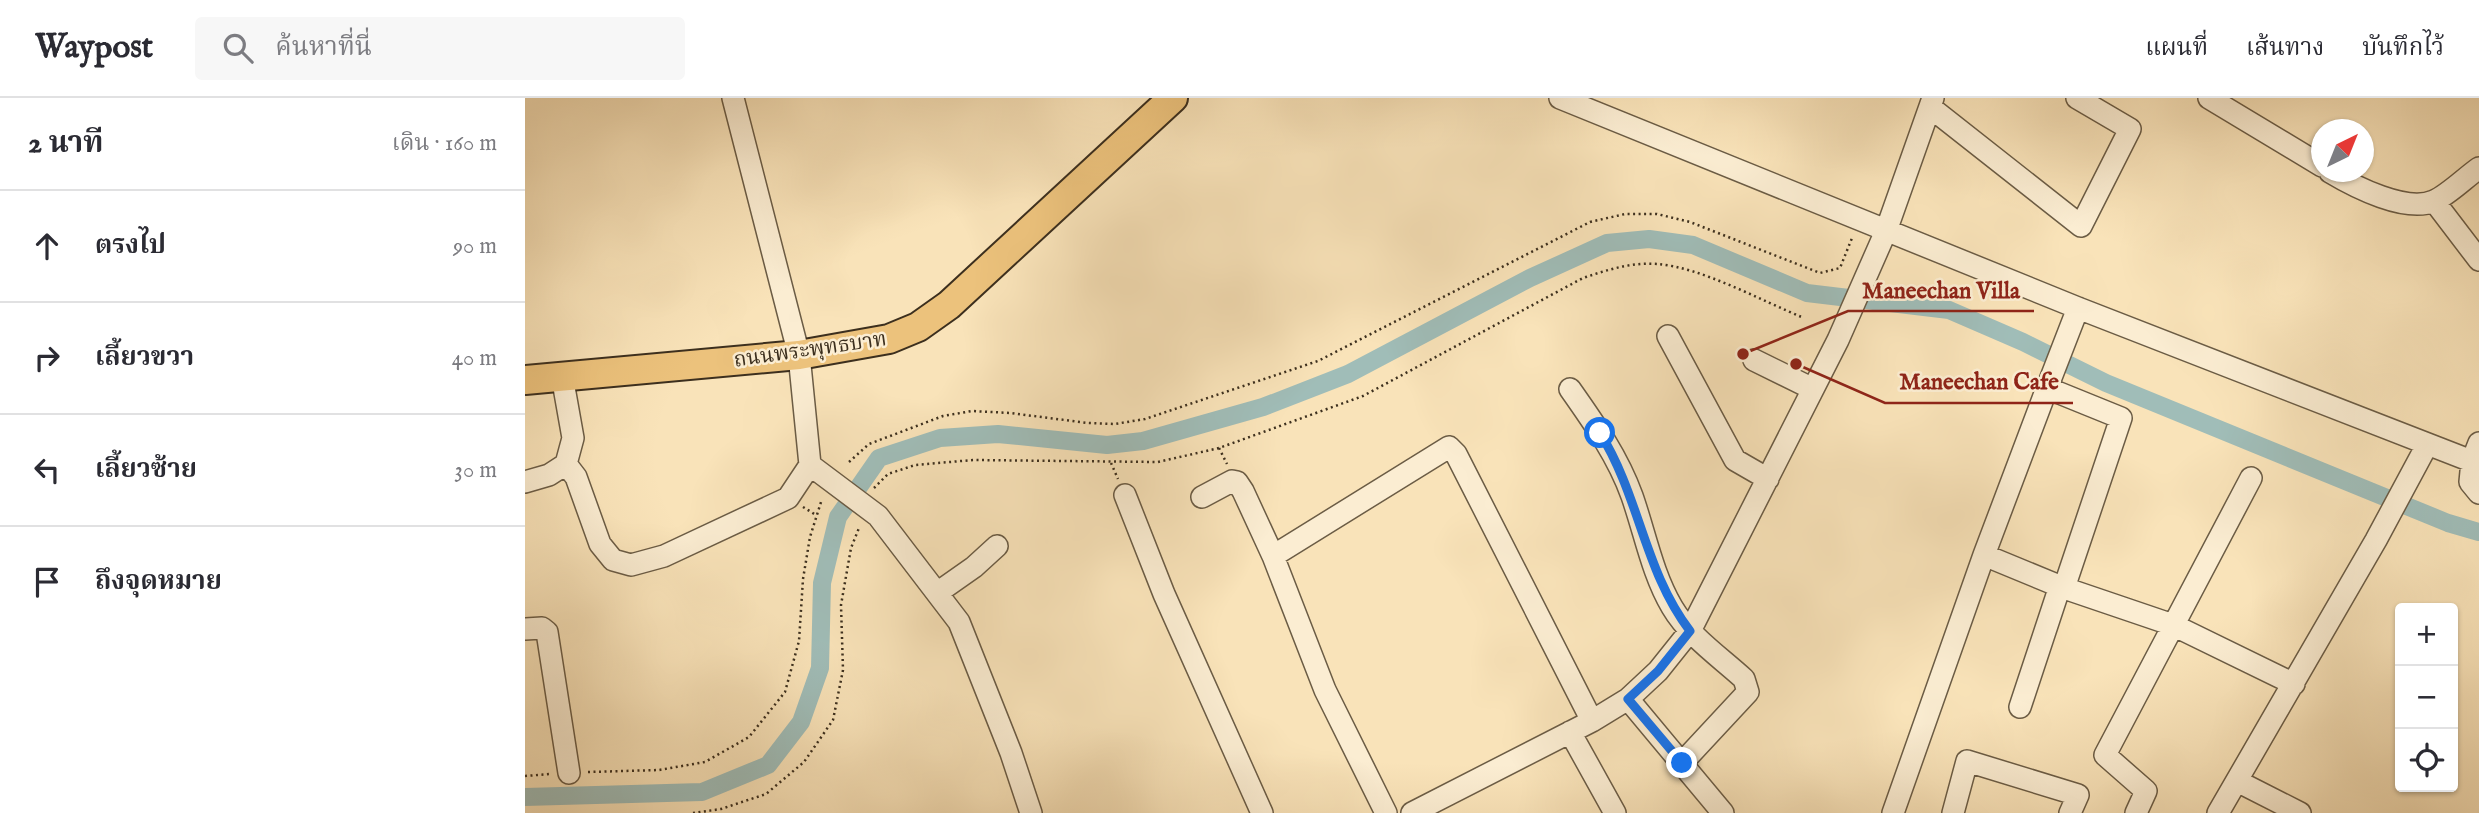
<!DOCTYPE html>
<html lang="th">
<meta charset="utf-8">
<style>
:root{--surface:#fff;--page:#f7f7f7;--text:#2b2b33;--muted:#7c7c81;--line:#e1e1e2}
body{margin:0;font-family:"IM FELL English","Noto Serif Thai",serif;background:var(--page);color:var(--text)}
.controls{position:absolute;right:21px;bottom:21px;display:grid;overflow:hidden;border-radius:7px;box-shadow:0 2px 5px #0004}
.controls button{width:63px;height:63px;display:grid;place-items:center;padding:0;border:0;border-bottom:2px solid var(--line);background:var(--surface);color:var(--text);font:35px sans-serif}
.compass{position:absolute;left:1786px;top:21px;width:63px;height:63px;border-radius:50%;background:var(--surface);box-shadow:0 2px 5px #0004;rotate:43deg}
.stop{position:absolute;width:21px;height:21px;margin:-16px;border:5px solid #1a73e8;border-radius:50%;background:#fff}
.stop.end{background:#1a73e8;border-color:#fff;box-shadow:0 2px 7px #0008}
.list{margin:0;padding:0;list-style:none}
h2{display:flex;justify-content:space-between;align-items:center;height:91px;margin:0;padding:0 28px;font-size:30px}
h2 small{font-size:23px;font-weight:400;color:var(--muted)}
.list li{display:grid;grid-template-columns:46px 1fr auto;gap:21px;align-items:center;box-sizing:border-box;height:112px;padding:0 28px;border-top:2px solid var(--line)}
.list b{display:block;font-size:26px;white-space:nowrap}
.list em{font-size:23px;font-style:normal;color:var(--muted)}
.icon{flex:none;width:38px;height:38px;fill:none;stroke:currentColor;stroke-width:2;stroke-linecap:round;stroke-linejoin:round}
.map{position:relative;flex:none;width:1954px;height:715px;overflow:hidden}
header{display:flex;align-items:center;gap:42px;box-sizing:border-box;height:98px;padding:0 35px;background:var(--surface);border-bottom:2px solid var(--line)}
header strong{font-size:33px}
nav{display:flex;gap:38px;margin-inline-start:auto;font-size:24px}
.search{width:490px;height:63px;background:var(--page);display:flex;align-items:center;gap:18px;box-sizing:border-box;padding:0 24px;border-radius:7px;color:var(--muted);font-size:26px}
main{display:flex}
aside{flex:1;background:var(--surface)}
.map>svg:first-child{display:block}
</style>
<header>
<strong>Waypost</strong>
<div class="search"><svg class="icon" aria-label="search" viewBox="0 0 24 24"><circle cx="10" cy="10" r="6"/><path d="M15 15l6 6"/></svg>ค้นหาที่นี่</div>
<nav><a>แผนที่</a><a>เส้นทาง</a><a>บันทึกไว้</a></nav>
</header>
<main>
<aside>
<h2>2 นาที<small>เดิน · 160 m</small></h2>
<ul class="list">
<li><svg class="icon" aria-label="ahead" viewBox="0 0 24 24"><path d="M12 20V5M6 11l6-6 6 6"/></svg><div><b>ตรงไป</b></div><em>90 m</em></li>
<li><svg class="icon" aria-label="right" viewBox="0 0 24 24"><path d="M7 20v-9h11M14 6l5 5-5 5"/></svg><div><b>เลี้ยวขวา</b></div><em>40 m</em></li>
<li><svg class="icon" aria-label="left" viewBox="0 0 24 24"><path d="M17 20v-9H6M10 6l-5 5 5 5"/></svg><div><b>เลี้ยวซ้าย</b></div><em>30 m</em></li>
<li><svg class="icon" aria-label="arrive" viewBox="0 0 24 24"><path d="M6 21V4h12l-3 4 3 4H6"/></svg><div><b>ถึงจุดหมาย</b></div></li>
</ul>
</aside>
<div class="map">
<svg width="1954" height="715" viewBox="0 0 1954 715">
<rect width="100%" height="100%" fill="#f9e3b9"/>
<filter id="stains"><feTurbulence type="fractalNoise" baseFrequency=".00286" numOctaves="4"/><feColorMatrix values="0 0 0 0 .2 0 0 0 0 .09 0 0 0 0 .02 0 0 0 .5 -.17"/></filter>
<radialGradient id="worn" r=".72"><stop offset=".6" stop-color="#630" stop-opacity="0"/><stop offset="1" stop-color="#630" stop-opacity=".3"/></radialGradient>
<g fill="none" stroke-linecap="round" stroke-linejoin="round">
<!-- canal -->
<path stroke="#a0bdb8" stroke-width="18" d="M 0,699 L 177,694 L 243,667 L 276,624 L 295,570 L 297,485 L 313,419 L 354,360 L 415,340 L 473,336 L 582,347 L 618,343 L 738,309 L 823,276 L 1005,180 L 1082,145 L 1124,141 L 1168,147 L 1282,195 L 1424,212 L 1498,244 L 1581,285 L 1923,425 L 1954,434"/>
<!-- minor casing -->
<g stroke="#6b5c45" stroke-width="24">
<path id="minor" d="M 1035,0 L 1553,210 L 1954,366
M 1684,0 L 1797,68
M 1405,9 L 1556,128 L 1605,31 L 1552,0
M 1805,74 C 1830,89 1881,115 1909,103 C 1923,97 1941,79 1954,70
M 1909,103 L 1954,162
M 1143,238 L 1210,362 L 1243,381
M 1229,262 L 1288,291
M 1522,290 L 1553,210
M 1045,291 C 1069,325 1093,359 1107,398 C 1120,435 1127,475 1147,509 C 1164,538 1195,559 1219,581 L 1223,594 L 1157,665
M 1954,345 L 1947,363 L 1945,384 L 1954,395
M 41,366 L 51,379 L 75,446 L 88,462 L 106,467 L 139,458 L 263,400 L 285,367 L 274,257 L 208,0
M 285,367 L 353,418 L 434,524 L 486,655 L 506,715
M 0,384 L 24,377 L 41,366 L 48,340 L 37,278
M 600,397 L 639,496 L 737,715
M 677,399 L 707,383 L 712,384 L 718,393 L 748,458
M 1539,490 L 1596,320 L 1522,290 L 1459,457 L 1539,490 L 1648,527 L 1769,586
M 412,495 L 449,469 L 472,448
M 0,531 L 17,530 L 22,534 L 44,675
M 1103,601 L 1198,715
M 1495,609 L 1535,488
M 1045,634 L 1090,715
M 1712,683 L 1775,715
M 861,715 L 800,592 L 748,458 L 924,349 L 931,356 L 1067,623
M 887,715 L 1067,623 L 1103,601 L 1133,573 L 1165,533 L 1313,242 L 1361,133 L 1408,0
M 1368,715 L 1459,457
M 1428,715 L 1442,663 L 1553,697 L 1545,715
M 1611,715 L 1621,693 L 1580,657 L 1726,380
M 1693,715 L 1851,442 L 1902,347"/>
</g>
<!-- major casing -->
<g stroke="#3c2f1e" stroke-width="32">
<path id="major" d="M 0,282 L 274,257 L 364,241 L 393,229 L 424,207 L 648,0"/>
</g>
<!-- path -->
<path stroke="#3c2f1e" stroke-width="2.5" stroke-dasharray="2 3.5" stroke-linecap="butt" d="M 694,350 L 702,366
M 324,364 L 344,346 L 418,318 L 447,313 L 485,315 L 563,325 L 590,326 L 620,321 L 793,263 L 1065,124 L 1100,116 L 1132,116 L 1165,124 L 1295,175 L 1315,170 L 1327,140
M 586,365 L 593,381
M 349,390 L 363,376 L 390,367 L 448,362 L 633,364 L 694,350 L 838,298 L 1058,180 C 1082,172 1106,164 1132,166 C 1176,169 1237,203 1279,220
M 278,409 L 291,417
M 63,674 L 134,672 L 180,664 L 224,639 L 260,594 L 274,543 L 278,481 L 285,439 L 297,401
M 0,678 L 25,676
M 168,715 L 196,711 L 241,696 L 279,664 L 308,622 L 318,572 L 316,507 L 326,450 L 334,430"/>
<!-- minor -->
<use href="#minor" stroke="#fbedd2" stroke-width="21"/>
<!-- major -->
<use href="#major" stroke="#ecc27c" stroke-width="28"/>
</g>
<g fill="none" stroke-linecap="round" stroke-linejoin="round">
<!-- route -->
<path stroke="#1a73e8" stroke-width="9" d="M 1075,335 C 1115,399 1119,473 1165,533 L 1133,573 L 1103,601 L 1157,665"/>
</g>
<g text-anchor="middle" stroke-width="5" stroke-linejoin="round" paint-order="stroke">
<!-- street labels -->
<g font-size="21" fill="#3c2f1e" stroke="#fbedd2">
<text transform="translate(285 251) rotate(-8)" y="7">ถนนพระพุทธบาท</text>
</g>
</g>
<!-- callouts -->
<path fill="none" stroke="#8f2418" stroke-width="2.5" d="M1218 256L1323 213H1509M1271 266L1360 305H1548"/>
<g fill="#8f2418" stroke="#fbedd2" stroke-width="2.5">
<circle cx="1218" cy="256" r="7"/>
<circle cx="1271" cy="266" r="7"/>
</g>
<g font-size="23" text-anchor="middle" font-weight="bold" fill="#8f2418" stroke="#fbedd2" stroke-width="5" stroke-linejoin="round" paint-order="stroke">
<text x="1416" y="200">Maneechan Villa</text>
<text x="1454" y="291">Maneechan Cafe</text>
</g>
<rect width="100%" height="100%" filter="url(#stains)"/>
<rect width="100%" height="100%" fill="url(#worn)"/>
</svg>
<div class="controls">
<button>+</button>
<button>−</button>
<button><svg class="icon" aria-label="locate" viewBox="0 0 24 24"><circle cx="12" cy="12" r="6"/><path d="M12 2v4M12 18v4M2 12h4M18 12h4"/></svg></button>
</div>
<svg class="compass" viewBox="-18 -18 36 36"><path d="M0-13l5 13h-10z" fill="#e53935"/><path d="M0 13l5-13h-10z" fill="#7c7c81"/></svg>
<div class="stop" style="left:1075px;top:335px"></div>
<div class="stop end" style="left:1157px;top:665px"></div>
</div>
</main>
